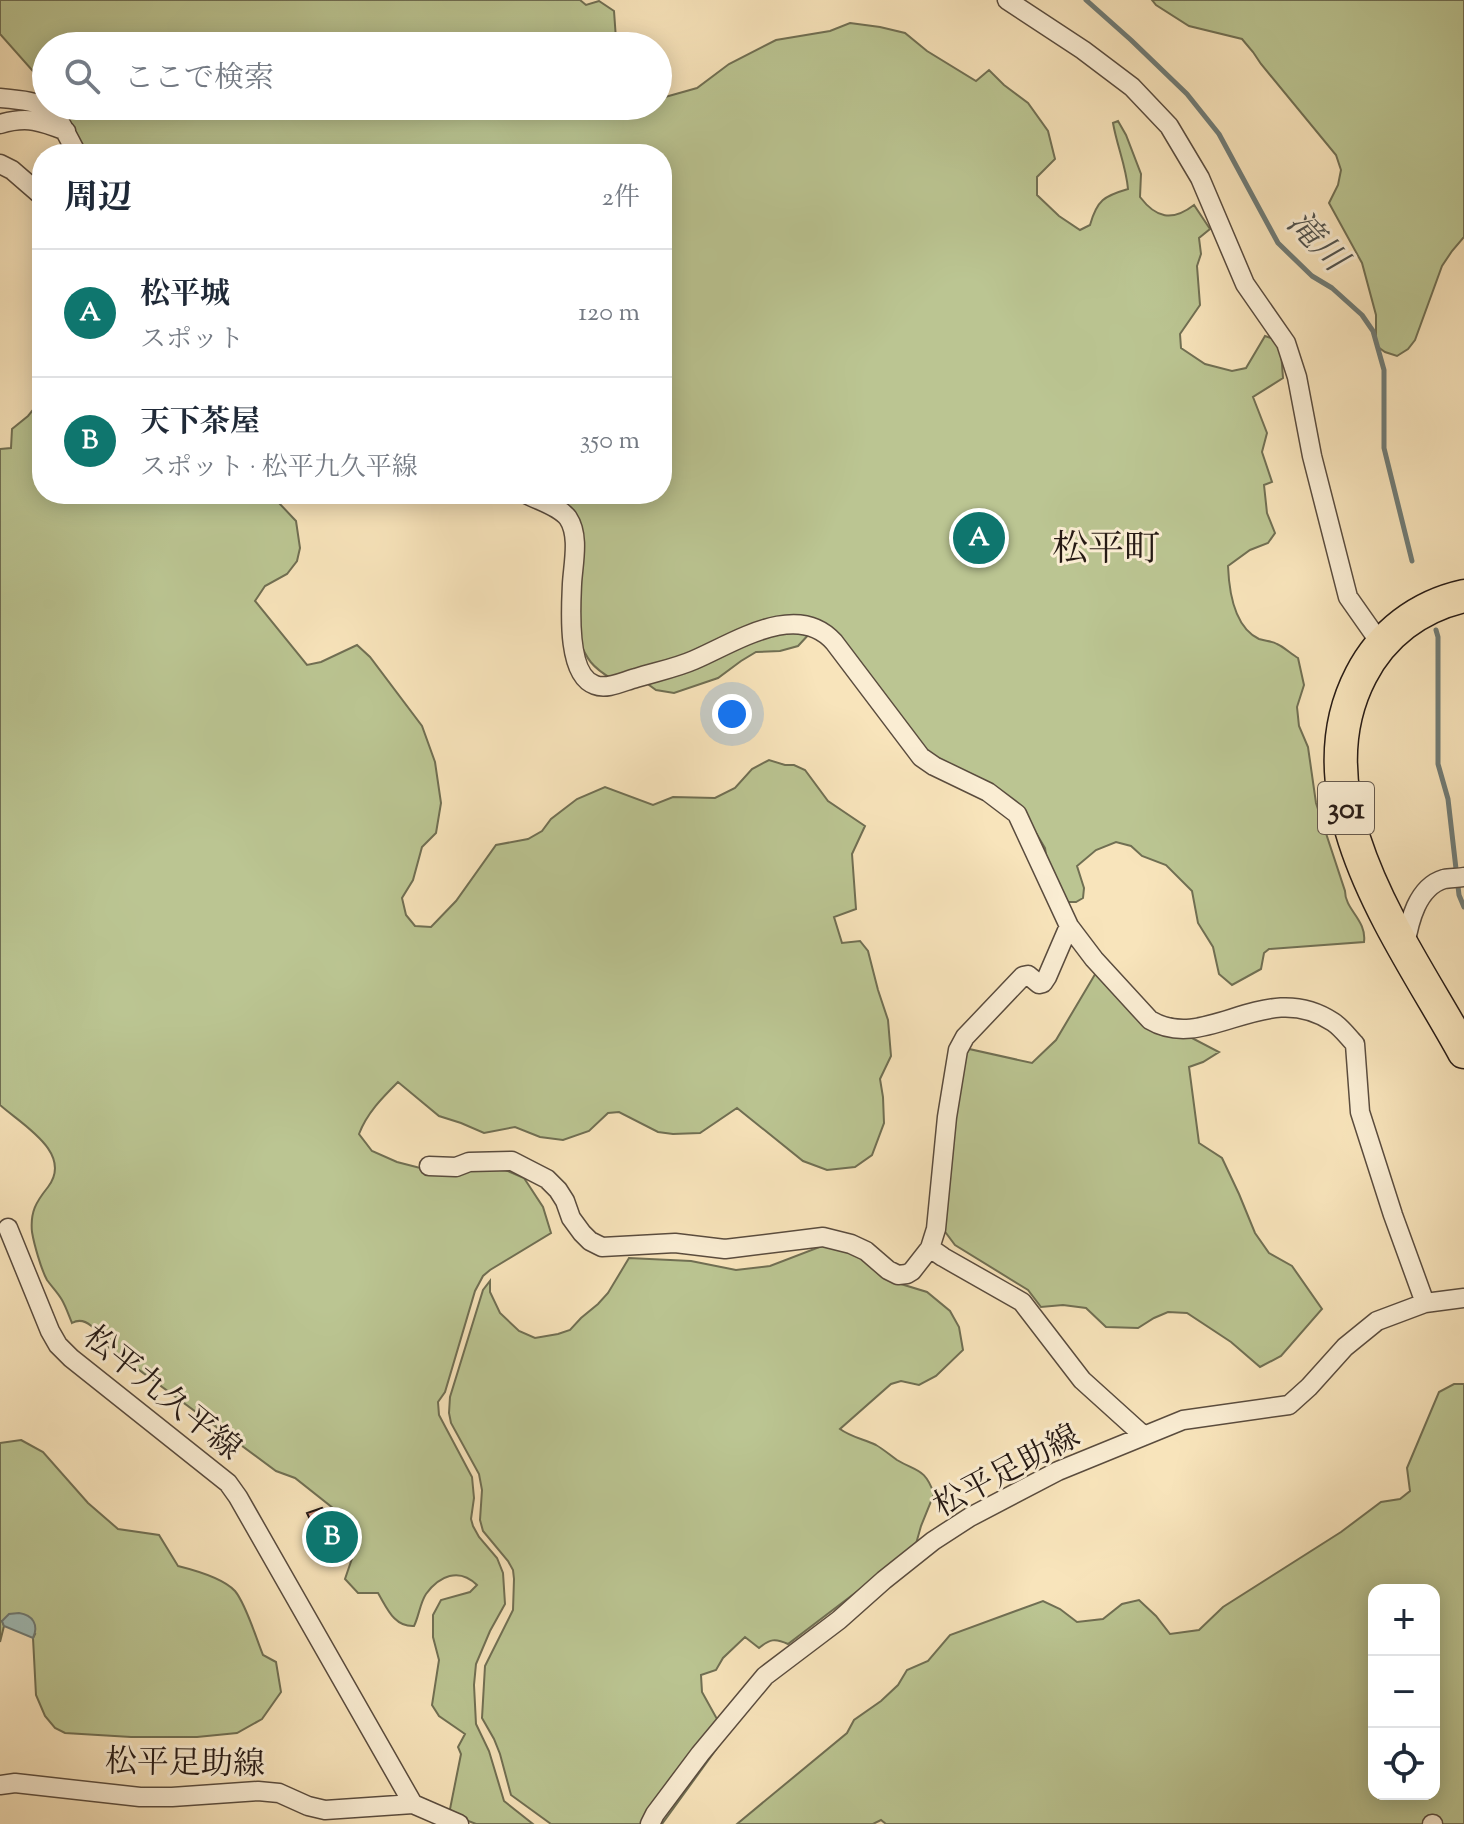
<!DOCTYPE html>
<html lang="ja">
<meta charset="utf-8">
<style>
:root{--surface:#fff;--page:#f2f2f3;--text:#1f2937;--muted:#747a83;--line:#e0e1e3;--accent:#0f766e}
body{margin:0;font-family:"Sorts Mill Goudy","Noto Serif JP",serif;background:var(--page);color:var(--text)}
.controls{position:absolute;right:24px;bottom:24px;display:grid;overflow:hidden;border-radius:16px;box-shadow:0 4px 20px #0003}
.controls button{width:72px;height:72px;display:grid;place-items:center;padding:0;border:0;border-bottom:2px solid var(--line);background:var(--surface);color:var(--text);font:40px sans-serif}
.you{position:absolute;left:732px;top:714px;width:28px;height:28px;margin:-20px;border:6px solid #fff;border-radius:50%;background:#1a73e8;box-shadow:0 0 0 12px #1a73e833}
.badge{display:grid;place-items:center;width:52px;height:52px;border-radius:50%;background:var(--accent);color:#fff;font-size:26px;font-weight:700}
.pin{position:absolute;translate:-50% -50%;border:4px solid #fff;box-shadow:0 2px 8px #0006}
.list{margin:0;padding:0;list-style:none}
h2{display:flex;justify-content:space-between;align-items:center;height:104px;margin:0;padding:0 32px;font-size:34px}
h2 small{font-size:26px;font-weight:400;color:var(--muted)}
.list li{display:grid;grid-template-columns:52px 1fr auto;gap:24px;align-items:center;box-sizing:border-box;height:128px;padding:0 32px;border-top:2px solid var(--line)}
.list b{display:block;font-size:30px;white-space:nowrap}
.list p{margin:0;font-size:26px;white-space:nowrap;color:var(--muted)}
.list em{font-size:26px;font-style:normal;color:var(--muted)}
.icon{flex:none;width:44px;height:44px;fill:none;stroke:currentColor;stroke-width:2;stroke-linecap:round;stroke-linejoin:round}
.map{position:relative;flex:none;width:1464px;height:1824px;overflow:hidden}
.search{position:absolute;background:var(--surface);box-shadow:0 4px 20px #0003;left:32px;top:32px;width:640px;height:88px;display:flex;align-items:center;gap:20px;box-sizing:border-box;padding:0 28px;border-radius:44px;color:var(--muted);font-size:30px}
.panel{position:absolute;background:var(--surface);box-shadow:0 4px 20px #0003;left:32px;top:144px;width:640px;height:360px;border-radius:32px}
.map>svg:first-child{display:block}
</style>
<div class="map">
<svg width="1464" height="1824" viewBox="0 0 1464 1824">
<rect width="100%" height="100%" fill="#f8e4bb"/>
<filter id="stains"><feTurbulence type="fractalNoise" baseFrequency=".0025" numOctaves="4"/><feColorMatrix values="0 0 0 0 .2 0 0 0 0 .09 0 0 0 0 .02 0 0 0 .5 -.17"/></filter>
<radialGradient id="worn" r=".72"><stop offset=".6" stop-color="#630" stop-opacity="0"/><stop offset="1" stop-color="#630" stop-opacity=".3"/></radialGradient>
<!-- green -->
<path fill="#bbc592" stroke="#706f53" stroke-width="2" fill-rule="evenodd" d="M 0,0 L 580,0 L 586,5 L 599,1 L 614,11 L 616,39 L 613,46 L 46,46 L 46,93 L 40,79 L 0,34 Z
M 1152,0 L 1464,0 L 1464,237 L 1452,251 L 1442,266 L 1415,340 L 1408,349 L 1397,356 L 1385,352 L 1378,347 L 1376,340 L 1376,315 L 1362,263 L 1329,203 L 1338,185 L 1341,170 L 1336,155 L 1261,64 L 1253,52 L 1242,39 L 1189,26 L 1156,5 Z
M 850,23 L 880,27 L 905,33 L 927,51 L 976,81 L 989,70 L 1004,85 L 1028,103 L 1048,131 L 1055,159 L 1037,177 L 1037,195 L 1059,216 L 1080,230 L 1090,225 C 1097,200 1104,196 1128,189 C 1126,166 1117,146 1113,123 L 1118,121 L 1126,135 L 1141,174 L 1140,197 C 1156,218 1172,222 1194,205 L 1210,229 L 1199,238 L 1201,254 L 1197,266 L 1200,305 L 1180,334 L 1181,348 L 1205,364 L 1232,371 L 1246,368 L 1265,336 L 1274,339 L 1281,352 L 1283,378 L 1253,397 L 1267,433 L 1262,452 L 1272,482 L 1264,485 L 1267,513 L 1275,533 L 1268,543 L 1250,550 L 1228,566 C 1229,591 1234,627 1259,639 C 1265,641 1272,641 1277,644 C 1284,647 1291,654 1298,658 L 1304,685 L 1297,707 L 1299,726 L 1308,747 L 1316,803 L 1345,891 C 1345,910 1367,920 1364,942 L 1269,949 L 1264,953 L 1261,969 L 1232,985 L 1219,974 L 1213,947 L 1198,923 L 1192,891 L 1166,865 L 1142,856 L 1131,846 L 1116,842 L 1096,850 L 1077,866 L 1084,888 L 1083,898 L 1076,902 L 1062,902 L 1050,880 L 1045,848 L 1036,833 L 935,761 L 823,624 L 689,656 L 612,679 C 592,667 587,660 578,638 L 582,539 L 537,494 L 662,494 L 662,154 L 81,154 L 58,106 L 658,106 L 658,99 L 697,88 L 729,64 L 776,40 L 830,31 Z
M 42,399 L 42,494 L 266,494 L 279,503 L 296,521 L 300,548 L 297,561 L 287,574 L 265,586 L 255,601 L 307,665 L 321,662 L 357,645 L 370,657 L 422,726 L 435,762 L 441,803 L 436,833 L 422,847 L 413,880 L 402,898 L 406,915 L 415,926 L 431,927 L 456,901 L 496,845 L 528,839 L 542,831 L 551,819 L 577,799 L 605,787 L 653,805 L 673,797 L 715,798 L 735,788 L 752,769 L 769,760 L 785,765 L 794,765 L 805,770 L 828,801 L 865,826 L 852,854 L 856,909 L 834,917 L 842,943 L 860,941 L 868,951 L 878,990 L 888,1020 L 891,1056 L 880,1079 L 883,1097 L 884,1123 L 872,1155 L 855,1167 L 827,1170 L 803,1161 L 737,1108 L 700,1133 L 673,1134 L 658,1132 L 619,1112 L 608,1113 L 589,1131 L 563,1140 L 540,1137 L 515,1127 L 484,1133 L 461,1123 L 439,1116 L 398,1082 C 382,1098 367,1113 359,1134 L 372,1151 L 397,1162 L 428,1170 L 503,1169 L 524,1178 L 543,1207 L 551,1233 L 490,1270 L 483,1276 L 475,1291 L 445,1392 L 438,1402 L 439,1415 L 472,1477 L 474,1498 L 471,1519 L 473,1526 L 479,1537 L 497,1558 L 503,1573 L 505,1604 L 490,1631 L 476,1664 L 474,1685 L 476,1724 L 489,1751 L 504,1801 L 533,1824 L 476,1824 L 453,1815 L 450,1809 L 461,1754 L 458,1747 L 465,1734 L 439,1716 L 432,1705 L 439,1660 L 433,1637 L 433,1615 L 441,1600 L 470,1592 L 477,1585 C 459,1567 439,1576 426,1594 C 420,1603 419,1616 414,1626 C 394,1627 387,1608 378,1593 L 358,1593 L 345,1579 L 359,1538 L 343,1510 L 333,1508 L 295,1478 L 276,1471 L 104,1344 C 99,1332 86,1315 72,1323 C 69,1316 66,1307 62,1300 C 58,1293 52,1287 47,1280 C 41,1269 34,1244 32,1232 C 30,1212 36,1202 48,1187 C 74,1153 21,1124 0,1105 L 0,449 L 11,448 L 12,429 L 28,416 Z
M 811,632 L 798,646 L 780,651 L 756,652 L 741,661 L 718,678 L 674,693 L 656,690 L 645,682 L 767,633 Z
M 1097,971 L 1169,1033 L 1192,1038 L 1219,1052 L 1203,1062 L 1189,1067 L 1199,1143 L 1222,1158 L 1239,1194 L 1255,1233 L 1269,1253 L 1292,1266 L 1322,1309 L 1281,1356 L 1260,1367 L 1231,1342 L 1187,1313 L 1168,1312 L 1154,1318 L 1138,1328 L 1106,1327 L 1086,1308 L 1063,1305 L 1041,1307 L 1028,1290 L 955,1245 L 943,1229 L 960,1064 L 969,1049 L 1032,1063 L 1056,1040 Z
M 822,1246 L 846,1251 L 869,1259 L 901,1284 L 927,1292 L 950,1311 L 959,1327 L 963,1350 L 936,1376 L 919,1385 L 901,1381 L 891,1384 L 840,1429 C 851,1437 863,1439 876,1445 C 883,1449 890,1455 897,1460 C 917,1472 925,1468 934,1494 L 921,1526 L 914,1551 L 859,1590 L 788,1644 C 775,1638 770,1639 759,1648 L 745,1637 L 723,1658 L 716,1670 L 701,1675 L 702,1692 L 717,1719 L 720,1744 L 662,1824 L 551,1824 L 511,1795 L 500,1754 L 494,1739 L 482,1718 L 485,1666 L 513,1610 L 514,1579 L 513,1570 L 508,1561 L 483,1531 L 480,1520 L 482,1490 L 479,1474 L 451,1423 L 449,1413 L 450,1397 L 483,1290 L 490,1281 L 490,1292 L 500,1313 L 519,1331 L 535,1338 L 558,1334 L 570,1330 L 581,1318 L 598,1304 L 608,1293 L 629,1258 L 691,1261 L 736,1270 L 770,1266 Z
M 1454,1384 L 1464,1384 L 1464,1824 L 886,1824 L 881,1820 L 873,1824 L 737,1824 L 847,1733 L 854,1720 L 881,1701 L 898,1685 L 907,1670 L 928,1661 L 950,1635 L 1043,1601 L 1060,1609 L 1077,1622 L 1103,1619 L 1122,1604 L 1139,1600 L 1156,1616 L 1170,1634 L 1199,1630 L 1223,1607 L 1341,1532 L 1381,1502 L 1400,1499 L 1410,1491 L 1407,1468 L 1439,1392 ZM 1374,1590 L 1434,1590 L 1434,1794 L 1374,1794 Z
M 21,1440 L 43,1452 L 88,1503 L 118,1529 L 159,1535 L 178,1566 C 194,1570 224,1579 235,1591 C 246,1604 256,1638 263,1655 L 276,1662 L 281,1692 L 262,1719 L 237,1733 L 197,1737 L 131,1737 L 65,1733 L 55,1728 L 45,1716 L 36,1695 L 33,1638 L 35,1634 L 2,1621 L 4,1626 L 0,1642 L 0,1443 Z"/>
<!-- water -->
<path fill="#a0bdb8" stroke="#6f7b76" stroke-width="2" d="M 19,1613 C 33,1615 39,1625 33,1638 L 4,1626 L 2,1621 L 9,1614 Z"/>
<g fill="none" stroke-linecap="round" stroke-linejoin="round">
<!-- stream -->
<path stroke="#6f7b76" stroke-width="5" d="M 1086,0 L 1131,40 L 1187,94 L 1219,134 L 1278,243 L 1312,276 L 1332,288 L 1362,315 L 1373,331 L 1384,370 L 1384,448 L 1412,561
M 1436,630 L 1438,637 L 1438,764 L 1448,799 L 1459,895 L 1464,907"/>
</g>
<!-- building -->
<path fill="#e79981" stroke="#251914" stroke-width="2" d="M 322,1508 L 332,1519 L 338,1516 L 350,1534 L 343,1540 L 350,1552 L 330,1564 L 319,1546 L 320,1541 L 307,1513 Z"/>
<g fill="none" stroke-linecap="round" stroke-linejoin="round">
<!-- street casing -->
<g stroke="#5a4c3e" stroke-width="21">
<path id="street" d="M 1007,0 L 1083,50 L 1132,87 L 1169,126 L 1200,178 L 1245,284 L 1286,343 L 1297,377 L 1312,456 L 1348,597 L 1381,644
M 0,98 C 56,103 52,107 77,154
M 0,124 C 27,116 41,121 66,131
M 0,164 L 12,170 L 42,196
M 526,494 C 539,501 559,506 568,518 C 580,536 573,564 572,584 C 571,608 566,675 595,685 C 607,690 624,681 636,678 C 655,672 676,668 694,660 C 734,643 797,600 834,642 L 921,757 L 934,766 L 988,792 L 1017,814 L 1069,926 L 1094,959 L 1150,1020 C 1207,1054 1265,977 1333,1022 C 1342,1028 1348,1037 1355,1044 L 1360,1112 L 1393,1215 L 1425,1303
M 1405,946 C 1409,922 1417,887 1444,879 C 1450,878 1458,878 1464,877
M 429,1166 L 456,1167 L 469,1162 L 512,1161 L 547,1179 L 558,1190 L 565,1201 L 571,1218 L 582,1233 L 590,1241 L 602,1247 L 675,1243 L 725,1249 L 823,1237 L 851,1244 L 866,1251 L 888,1270 L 898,1275 L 907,1274 L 912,1271 L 930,1248 L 936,1229 L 947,1117 L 958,1050 L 965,1037 L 1023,976 L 1028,975 L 1039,984 L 1043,983 L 1047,977 L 1069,926
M 8,1228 L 50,1331 L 58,1345 L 71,1358 L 228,1483 L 238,1497 L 413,1804
M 930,1248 L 943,1257 L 1022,1302 L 1082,1380 L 1144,1436
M 0,1785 L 15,1783 L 140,1797 L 172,1797 L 258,1791 L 279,1793 L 308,1806 L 325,1810 L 413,1804 L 459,1824
M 650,1824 L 655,1814 L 700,1754 L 765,1676 L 839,1620 L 884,1580 L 933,1541 L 970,1517 L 1058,1471 L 1183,1420 L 1289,1405 L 1309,1387 L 1345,1347 L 1377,1321 L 1425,1303 L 1464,1298
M 1432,1824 L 1433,1824"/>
</g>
<!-- highway casing -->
<g stroke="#251914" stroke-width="35">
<path id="highway" d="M 1464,596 C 1419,606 1382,634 1361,675 C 1295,802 1405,944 1464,1052"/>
</g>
<!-- street -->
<use href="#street" stroke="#faedd3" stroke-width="18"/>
<!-- highway -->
<use href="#highway" stroke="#f8e4bb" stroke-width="32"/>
</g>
<g text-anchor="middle" stroke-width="6" stroke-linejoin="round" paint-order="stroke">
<!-- shield labels -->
<rect fill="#faedd3" stroke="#65594d" stroke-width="2" x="1318" y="782" width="56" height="52" rx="6"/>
<g font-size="30" font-weight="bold" fill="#251914">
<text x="1346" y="818">301</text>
</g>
<!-- street labels -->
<g font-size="32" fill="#251914" stroke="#faedd3">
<text transform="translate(163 1392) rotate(39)" y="11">松平九久平線</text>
<text transform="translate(1006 1470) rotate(-28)" y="11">松平足助線</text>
<text transform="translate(185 1762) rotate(1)" y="11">松平足助線</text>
</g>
<!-- water labels -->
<g font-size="34" font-style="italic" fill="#50524d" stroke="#faedd3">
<text transform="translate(1318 240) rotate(46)" y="12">滝川</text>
</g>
<!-- quarter labels -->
<g font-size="36" fill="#251914" stroke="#faedd3">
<text x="1106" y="560">松平町</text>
</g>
</g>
<rect width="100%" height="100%" filter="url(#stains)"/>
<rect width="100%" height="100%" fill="url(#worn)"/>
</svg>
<div class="controls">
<button>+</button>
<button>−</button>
<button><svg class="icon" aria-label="locate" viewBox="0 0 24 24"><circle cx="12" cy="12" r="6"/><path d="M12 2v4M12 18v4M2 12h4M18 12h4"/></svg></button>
</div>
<div class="you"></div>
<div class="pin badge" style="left:979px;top:538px">A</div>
<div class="pin badge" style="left:332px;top:1537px">B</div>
<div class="search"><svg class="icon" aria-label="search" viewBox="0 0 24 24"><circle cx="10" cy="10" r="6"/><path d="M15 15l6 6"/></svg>ここで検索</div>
<section class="panel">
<h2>周辺<small>2件</small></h2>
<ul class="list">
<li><span class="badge">A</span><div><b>松平城</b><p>スポット</p></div><em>120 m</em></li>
<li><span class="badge">B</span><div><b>天下茶屋</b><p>スポット · 松平九久平線</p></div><em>350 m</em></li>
</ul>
</section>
</div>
